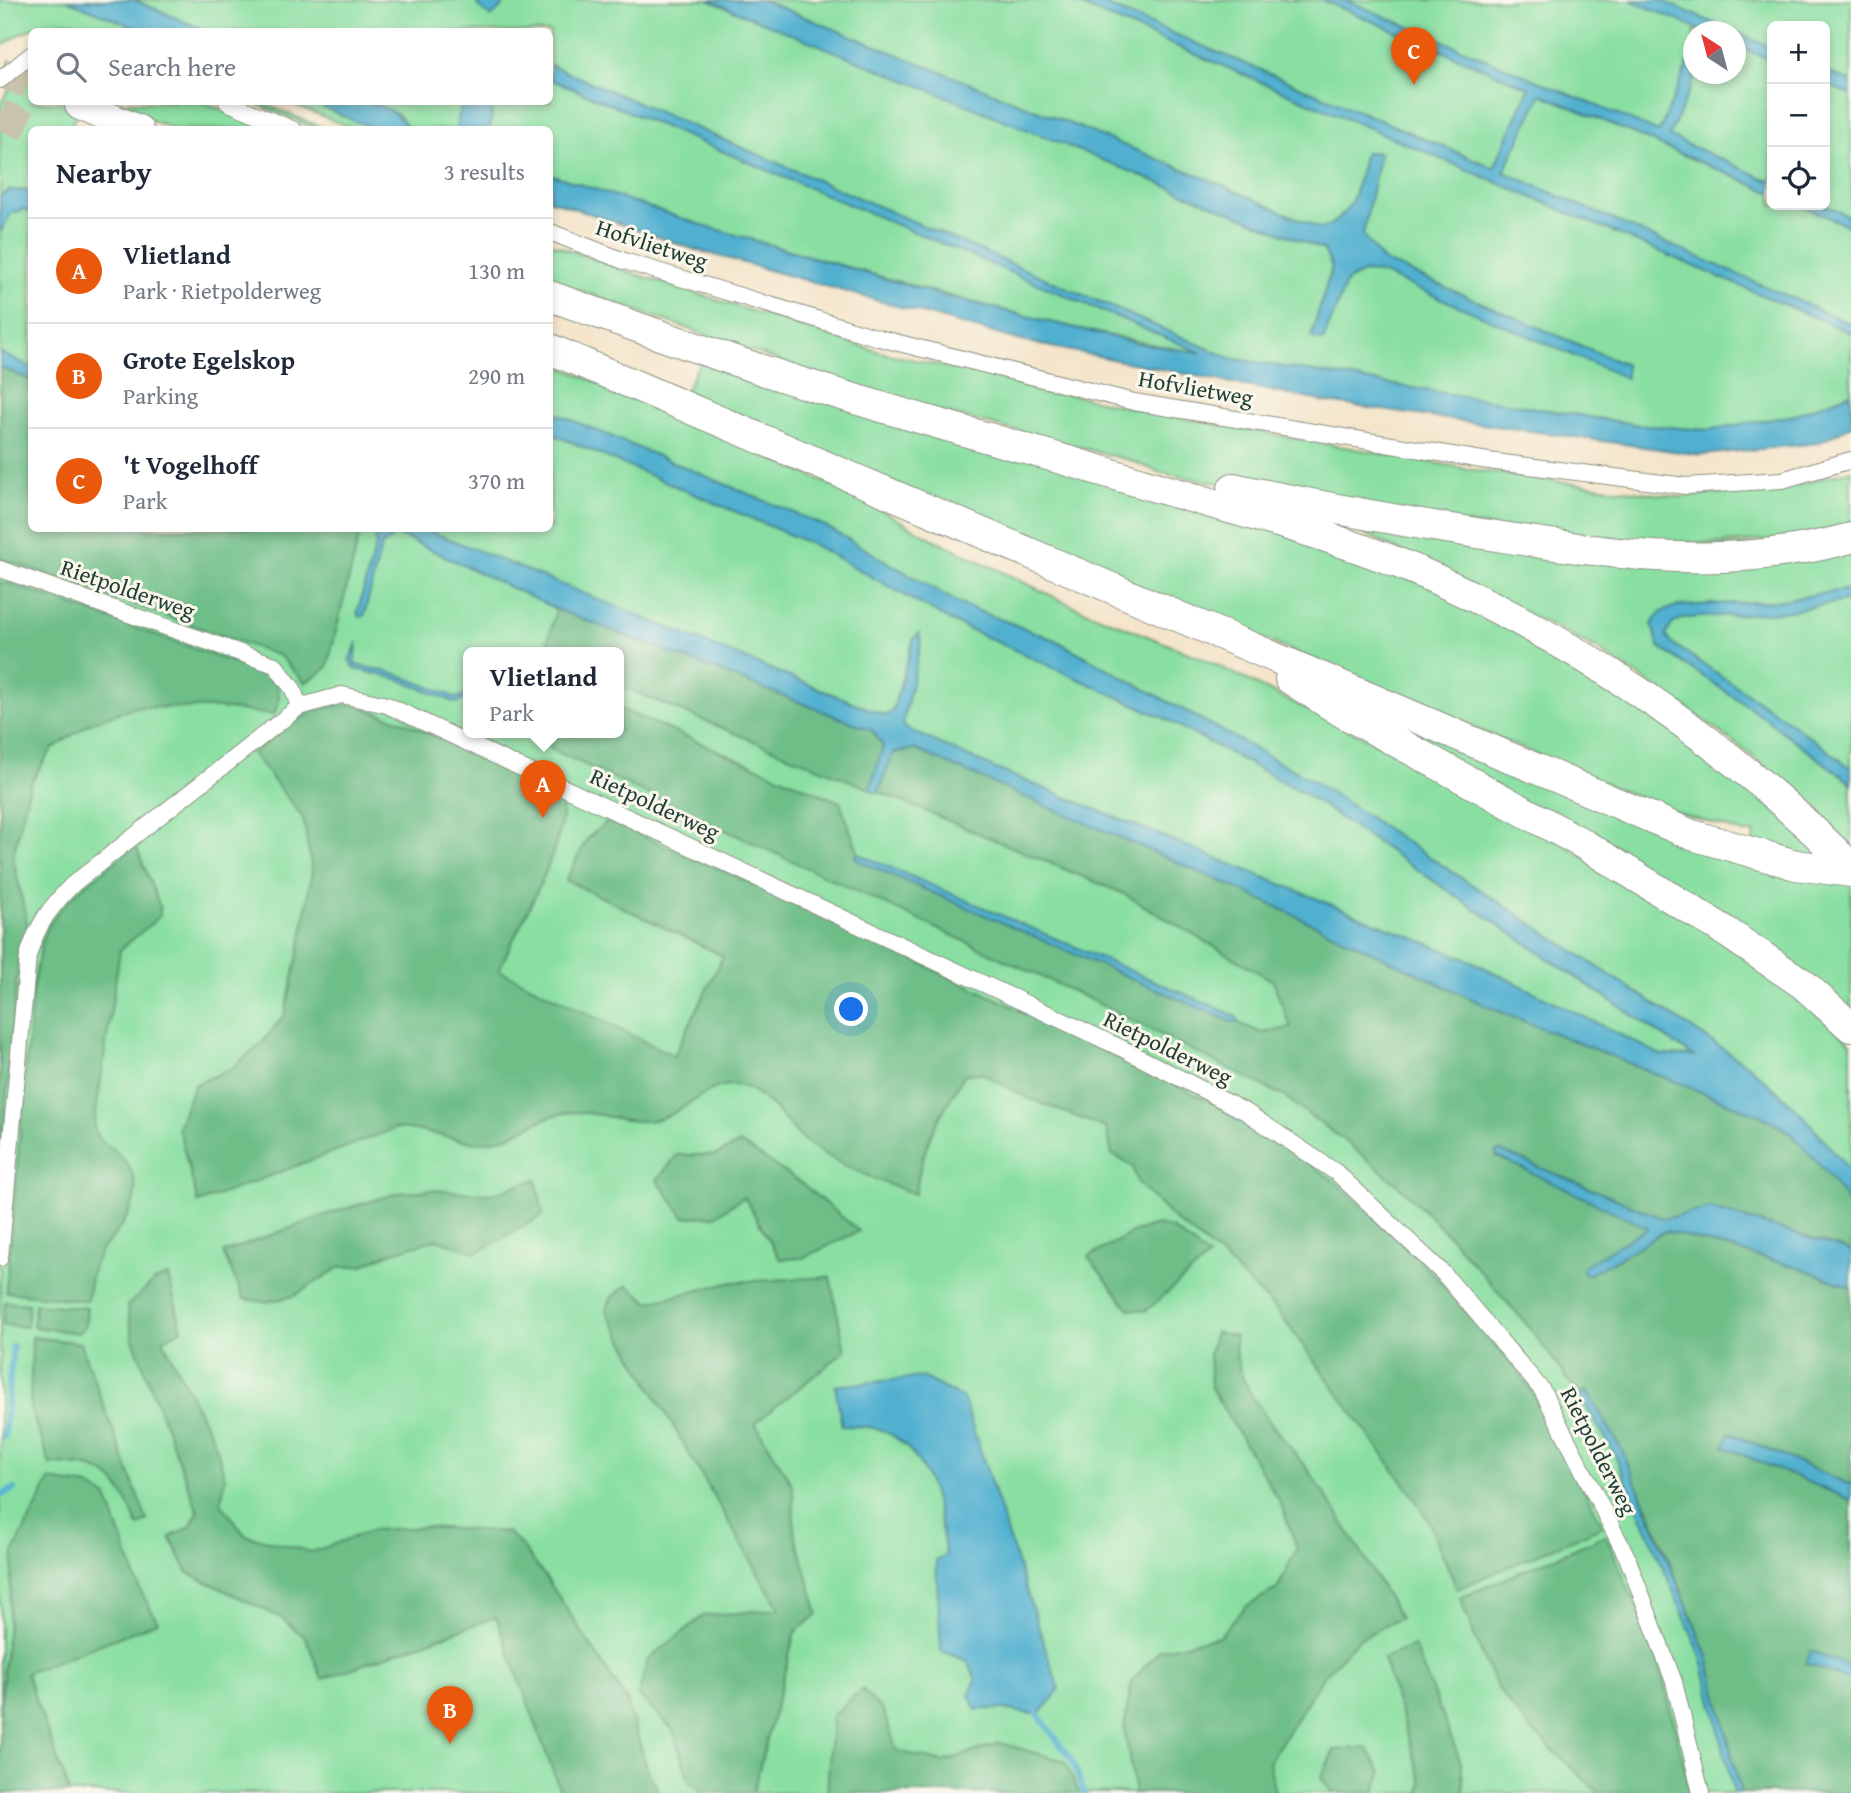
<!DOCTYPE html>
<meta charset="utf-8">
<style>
:root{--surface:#fff;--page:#f6f6f7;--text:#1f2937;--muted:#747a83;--line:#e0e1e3;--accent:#ea580c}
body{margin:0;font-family:"Gentium Book Plus",serif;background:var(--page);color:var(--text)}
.controls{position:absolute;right:21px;top:21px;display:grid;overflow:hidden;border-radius:10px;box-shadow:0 4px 10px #0003}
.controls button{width:63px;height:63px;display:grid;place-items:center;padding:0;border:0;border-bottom:2px solid var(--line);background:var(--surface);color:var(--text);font:35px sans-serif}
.compass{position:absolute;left:1683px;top:21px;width:63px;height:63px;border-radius:50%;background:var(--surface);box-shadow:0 4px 10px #0003;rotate:324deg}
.you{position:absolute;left:852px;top:1010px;width:24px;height:24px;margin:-18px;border:5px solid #fff;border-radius:50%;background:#1a73e8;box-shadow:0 0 0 10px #1a73e833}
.badge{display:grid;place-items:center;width:46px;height:46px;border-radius:50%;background:var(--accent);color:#fff;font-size:23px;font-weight:700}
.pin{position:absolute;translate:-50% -58px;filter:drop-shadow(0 2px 4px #0008)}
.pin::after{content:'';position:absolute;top:37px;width:24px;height:21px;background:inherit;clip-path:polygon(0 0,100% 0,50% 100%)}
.popup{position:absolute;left:463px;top:647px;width:161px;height:91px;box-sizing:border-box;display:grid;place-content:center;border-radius:10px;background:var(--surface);filter:drop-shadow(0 2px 5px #0005);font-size:23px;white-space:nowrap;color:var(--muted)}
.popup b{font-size:26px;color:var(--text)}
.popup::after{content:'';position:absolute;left:50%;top:100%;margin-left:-14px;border:14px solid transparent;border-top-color:var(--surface)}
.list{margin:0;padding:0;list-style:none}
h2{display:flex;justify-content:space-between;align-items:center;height:91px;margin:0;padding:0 28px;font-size:30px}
h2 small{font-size:23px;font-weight:400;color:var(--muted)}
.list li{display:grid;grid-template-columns:46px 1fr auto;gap:21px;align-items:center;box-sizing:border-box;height:105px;padding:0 28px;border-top:2px solid var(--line)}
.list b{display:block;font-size:26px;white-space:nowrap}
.list p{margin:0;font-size:23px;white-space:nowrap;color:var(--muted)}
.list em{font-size:23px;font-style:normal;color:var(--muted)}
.icon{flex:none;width:38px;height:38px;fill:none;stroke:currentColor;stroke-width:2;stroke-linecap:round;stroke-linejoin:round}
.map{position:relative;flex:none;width:1851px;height:1793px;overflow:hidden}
.search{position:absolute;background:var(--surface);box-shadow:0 4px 10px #0003;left:28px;top:28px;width:525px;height:77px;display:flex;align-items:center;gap:18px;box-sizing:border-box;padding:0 24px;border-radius:10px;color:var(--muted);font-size:26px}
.panel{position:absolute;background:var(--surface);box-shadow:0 4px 10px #0003;left:28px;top:126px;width:525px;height:406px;border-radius:10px}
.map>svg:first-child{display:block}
</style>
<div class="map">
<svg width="1851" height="1793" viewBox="0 0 1851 1793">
<rect width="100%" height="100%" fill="#fbf7ec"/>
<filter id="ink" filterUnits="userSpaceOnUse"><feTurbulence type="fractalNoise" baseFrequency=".0143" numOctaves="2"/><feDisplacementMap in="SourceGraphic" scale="14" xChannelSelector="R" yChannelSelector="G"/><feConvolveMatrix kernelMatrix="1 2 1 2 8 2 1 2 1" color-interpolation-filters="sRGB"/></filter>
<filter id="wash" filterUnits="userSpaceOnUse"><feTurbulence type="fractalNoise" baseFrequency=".00686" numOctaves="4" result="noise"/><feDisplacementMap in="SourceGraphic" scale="28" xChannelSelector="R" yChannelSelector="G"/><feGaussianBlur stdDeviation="1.57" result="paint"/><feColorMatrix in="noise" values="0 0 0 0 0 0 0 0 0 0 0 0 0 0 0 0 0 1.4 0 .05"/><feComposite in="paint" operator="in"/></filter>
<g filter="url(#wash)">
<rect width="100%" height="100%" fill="#f4e5cb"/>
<!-- green -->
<path fill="#89dfa2" stroke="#548e6b" stroke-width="2" fill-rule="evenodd" d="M 0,0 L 67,0 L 143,31 C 78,31 63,2 0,47 Z
M 134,0 L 477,0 L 477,5 L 502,7 L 504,0 L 708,0 L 1324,250 L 1332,267 L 1311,336 L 1323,340 L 1347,281 L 1365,272 L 1381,273 L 1626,377 L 1625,365 L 1382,260 L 1363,235 L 1379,153 L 1365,152 C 1356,186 1357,215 1321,229 L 1210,180 L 762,0 L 1068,0 L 1851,333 L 1851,393 L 1795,415 L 1708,430 L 1639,425 L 1230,358 L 550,65 L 550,32 L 207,31 Z
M 1093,0 L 1851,0 L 1851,82 L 1825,71 L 1825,26 L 1772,26 L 1772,48 L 1736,32 L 1694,32 L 1694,74 L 1736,74 L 1736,45 L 1772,61 L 1772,186 L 1541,94 L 1772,193 L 1772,205 L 1800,205 L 1851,227 L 1851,324 L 1495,168 Z
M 31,67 L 32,102 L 84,102 L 69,129 L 32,130 L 31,191 L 10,190 L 0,196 L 0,104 L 16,78 Z
M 550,79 L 1206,354 C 1069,331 936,293 803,254 C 718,230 631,207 550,174 L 550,130 L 490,130 L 493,102 L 550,102 Z
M 1825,84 L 1851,95 L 1851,223 L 1812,205 L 1825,205 Z
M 105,102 L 203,102 L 267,129 L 174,129 Z
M 251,102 L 260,102 L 326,129 L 317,129 Z
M 287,102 L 311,102 L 379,129 L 355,129 Z
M 368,102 L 462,102 L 456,130 L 403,129 L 407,126 L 399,115 Z
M 25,209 L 32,212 L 31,367 L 0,353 L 0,233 L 11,213 Z
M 550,243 L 629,272 L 883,353 L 1149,412 L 1479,471 L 1679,497 L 1785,489 L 1851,470 L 1851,523 C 1770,549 1687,544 1603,538 C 1455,528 1308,498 1161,473 L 1129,460 L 870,393 L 550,280 Z
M 0,361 L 31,374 L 32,528 L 399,529 L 1851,1192 L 1851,1793 L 0,1793 ZM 468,652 L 618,652 L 618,732 L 468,732 Z
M 550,362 L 852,494 L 931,538 L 1071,605 L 1206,660 L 1397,753 L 1674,906 L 1799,998 L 1851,1043 L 1851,1172 L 1804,1116 L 1749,1066 L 1312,780 L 1055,640 L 960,604 L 825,526 L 550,411 Z
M 700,362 L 1235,512 L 1450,594 L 1672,723 L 1851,876 L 1851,1017 L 1353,703 L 1746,866 L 1755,833 L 1744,833 L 1666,809 L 684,394 Z
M 550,433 L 814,545 L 953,622 L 1162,717 L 1302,792 L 1694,1057 L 1661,1055 L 1473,962 L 996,769 L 904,728 L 903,723 L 919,634 L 914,638 L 893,710 L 887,716 L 422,529 L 550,528 Z
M 1288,507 L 1515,548 L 1851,544 L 1851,589 L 1776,601 L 1677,606 L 1659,647 L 1755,711 L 1851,783 L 1851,848 L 1756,759 L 1682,704 L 1595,648 L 1372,537 Z
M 1851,600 L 1851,768 L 1794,725 L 1672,643 L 1666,635 L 1672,624 L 1683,618 L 1783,612 Z"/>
<!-- forest -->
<path fill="#6ebe88" stroke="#467e5e" stroke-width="2" d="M 0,367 L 31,380 L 32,528 L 361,529 L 327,668 L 305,683 L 280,656 L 0,558 Z
M 0,583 L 9,583 L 266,674 C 281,686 282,698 274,715 L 220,708 L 135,707 L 92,722 L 52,749 L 30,784 L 13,857 L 28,928 L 19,955 L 0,1166 Z
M 556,609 L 872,730 L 883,746 L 870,789 L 618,685 L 618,652 L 545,652 Z
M 355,705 L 404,722 L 562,795 C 569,844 519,924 499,970 L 674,1056 L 723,956 L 566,880 L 587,839 L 608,821 L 733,875 L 1116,1055 L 1243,1118 L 1333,1180 L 1394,1235 L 1438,1279 L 1512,1364 L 1535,1396 L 1603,1526 L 1457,1589 L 1428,1520 L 1412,1494 L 1276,1309 L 1222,1257 L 1175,1220 L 1138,1183 L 1133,1167 L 1112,1154 L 1106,1128 L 1028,1098 L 982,1073 L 965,1074 C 938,1118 923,1142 915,1194 C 880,1182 835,1164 805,1141 C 785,1124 768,1093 741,1086 C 710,1078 684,1115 654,1120 C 624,1125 595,1109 565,1113 C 538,1117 517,1137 490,1141 C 463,1146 426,1128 396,1128 L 198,1203 L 178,1127 L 194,1085 L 232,1068 L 261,1044 L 285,1014 L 302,937 L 312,870 L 303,818 L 252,753 C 285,728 311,703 355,705 Z
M 618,708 L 840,802 L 859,854 L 855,856 L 857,860 L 1262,1033 L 1291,1028 L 1273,981 L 1122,893 L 879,792 L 893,753 L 914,749 L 991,781 L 1241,890 L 1489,1007 L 1761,1116 L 1790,1132 L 1826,1172 L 1851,1207 L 1851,1251 L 1711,1208 L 1664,1219 L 1500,1151 L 1496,1152 L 1496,1156 L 1648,1228 L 1583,1267 L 1590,1274 L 1666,1231 L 1804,1269 L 1851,1288 L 1851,1485 L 1730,1433 L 1724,1447 L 1851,1500 L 1851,1667 L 1812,1651 L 1807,1663 L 1851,1681 L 1851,1793 L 1741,1793 L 1708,1657 L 1649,1510 L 1583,1393 L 1580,1396 L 1529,1327 L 1442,1228 L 1397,1184 L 1346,1142 L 1282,1095 L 1087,998 L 553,750 L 539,732 L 618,732 Z
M 136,846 L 160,907 L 160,916 L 120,950 L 94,1126 L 98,1139 C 144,1166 145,1198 113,1237 C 108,1243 103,1246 99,1254 C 91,1268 90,1285 87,1301 L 6,1292 L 33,985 L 44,933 L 55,915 L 79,890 Z
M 740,1143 L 801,1183 L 859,1231 L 803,1258 L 780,1259 L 744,1197 L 715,1216 L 684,1217 L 657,1180 L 677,1155 L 716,1155 Z
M 536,1179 L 543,1215 L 476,1253 L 437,1239 L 387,1254 L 362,1266 L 340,1267 L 294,1296 L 266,1302 L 244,1299 L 223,1253 L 328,1214 L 398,1193 L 432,1190 L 491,1194 Z
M 1157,1225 L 1173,1229 L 1209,1257 L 1146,1311 L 1129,1309 L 1088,1257 L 1134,1232 Z
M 168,1276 L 182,1329 L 163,1340 L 216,1445 L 225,1478 L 221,1503 L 245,1535 L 312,1552 L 373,1530 L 427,1527 L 507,1532 L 521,1545 L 549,1582 L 627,1701 L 648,1772 L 661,1793 L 561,1793 L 496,1617 L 322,1679 L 306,1638 L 280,1617 L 188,1573 L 170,1537 L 190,1527 L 198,1512 L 133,1339 L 127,1306 L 154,1281 Z
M 830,1277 L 845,1351 L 755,1423 L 793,1486 L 794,1530 L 818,1614 L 795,1632 L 753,1793 L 705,1793 L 690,1783 L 673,1730 L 638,1695 L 648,1660 L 703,1616 L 779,1609 L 606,1310 L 612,1297 L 627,1285 L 649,1302 L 733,1282 Z
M 5,1302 L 29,1304 L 27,1327 L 3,1325 Z
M 35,1304 L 87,1308 L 85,1326 L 79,1333 L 33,1327 Z
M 1215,1332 L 1235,1336 C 1232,1391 1284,1435 1313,1477 C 1345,1523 1372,1571 1400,1618 L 1359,1639 L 1324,1675 L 1269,1762 L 1275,1793 L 1135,1793 L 1124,1727 L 1132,1681 L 1160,1650 L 1219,1636 L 1246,1606 L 1278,1588 L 1297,1548 L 1280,1502 L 1211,1388 L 1209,1355 Z
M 32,1337 L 80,1343 L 147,1520 L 138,1526 C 116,1474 108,1465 50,1464 L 30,1408 Z
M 49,1480 L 89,1486 L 107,1497 L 140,1590 L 158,1622 L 26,1673 L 70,1793 L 0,1793 L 0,1714 L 14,1552 C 24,1527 39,1506 49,1480 Z
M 1606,1535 L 1658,1659 L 1691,1793 L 1599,1793 C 1564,1760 1525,1729 1498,1688 C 1482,1661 1472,1627 1460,1598 Z
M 1414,1646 L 1461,1762 L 1464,1793 L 1420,1793 L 1422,1782 L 1383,1658 Z
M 862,1689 L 883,1711 L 897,1751 L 943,1762 L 1000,1743 L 1065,1761 L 1079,1793 L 827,1793 L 832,1716 Z
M 1367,1747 L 1382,1774 L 1374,1793 L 1334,1793 L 1321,1778 L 1334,1750 Z"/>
<!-- water -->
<path fill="#51b0d0" stroke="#387682" stroke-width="2" d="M 67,0 L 134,0 L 207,31 L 143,31 Z
M 477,0 L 504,0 L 502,7 L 491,17 L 477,5 Z
M 708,0 L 762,0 L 1210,180 L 1321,229 C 1357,215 1356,186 1365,152 L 1380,153 L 1363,235 L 1382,260 L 1626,365 L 1626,378 L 1381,273 L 1365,272 L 1347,281 L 1323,341 L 1311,337 L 1332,267 L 1324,250 Z
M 1068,0 L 1093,0 L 1494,168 L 1529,88 L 1322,0 L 1346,0 L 1659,132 L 1693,52 L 1694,74 L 1697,74 L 1669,136 L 1772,182 L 1772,193 L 1541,94 L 1504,172 L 1851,324 L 1851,333 Z
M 1630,0 L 1660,0 L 1733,31 L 1702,31 Z
M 1736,32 L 1772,48 L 1772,61 L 1736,45 Z
M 550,65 L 1230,358 L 1639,425 L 1708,430 L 1795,415 L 1851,393 L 1851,426 L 1818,443 L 1701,455 L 1326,402 L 1022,341 L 690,248 L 550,200 L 550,174 L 702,225 L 944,296 L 1137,343 L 1202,353 L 550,79 Z
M 1825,71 L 1851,82 L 1851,95 L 1825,84 Z
M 311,102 C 344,101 387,95 407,127 C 385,140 334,111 311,102 Z
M 462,102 L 493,102 L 490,129 L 456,129 Z
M 10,190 L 31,191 L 31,212 L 24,209 L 11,213 L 0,233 L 0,196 Z
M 1800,205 L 1824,205 L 1851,217 L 1851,227 Z
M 0,353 L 31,367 L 31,380 L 0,367 Z
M 550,411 L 825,526 L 960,604 L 1055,640 L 1312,780 L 1749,1066 L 1804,1116 L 1851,1172 L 1851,1207 L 1826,1172 L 1790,1132 L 1761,1116 L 1489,1007 L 1241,890 L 914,749 L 893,753 L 878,792 L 874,792 L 870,789 L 883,746 L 872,730 L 556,609 L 410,540 L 395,535 L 381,547 L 364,616 L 360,617 L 357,614 L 376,544 L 374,529 L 422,528 L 886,716 L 893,710 L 914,638 L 919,633 L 921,642 L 903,723 L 905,728 L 996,769 L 1473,962 L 1661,1055 L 1693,1056 L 1302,792 L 1162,717 L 953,622 L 814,545 L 550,433 Z
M 1851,589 L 1851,600 L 1783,612 L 1683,618 L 1672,624 L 1666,635 L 1672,643 L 1794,725 L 1851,768 L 1851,783 L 1755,711 L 1659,647 L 1652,624 L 1661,612 L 1677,606 L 1776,601 Z
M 358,642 L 354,662 L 357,665 L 397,674 L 457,698 L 468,693 L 468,698 L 456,703 L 398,679 L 355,669 L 349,660 Z
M 859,854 L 1236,1016 L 1239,1022 L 1232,1022 L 857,860 L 855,855 Z
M 1500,1151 L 1664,1219 L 1711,1208 L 1851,1251 L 1851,1288 L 1804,1269 L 1666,1231 L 1590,1274 L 1584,1274 L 1582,1267 L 1648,1228 L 1496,1156 L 1496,1152 Z
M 922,1377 L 963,1398 L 1059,1689 C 1041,1716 1041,1717 1010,1710 C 1000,1707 987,1710 976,1710 L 969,1695 L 976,1680 L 968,1661 L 941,1651 L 936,1560 L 946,1555 C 938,1509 930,1449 881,1430 C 869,1425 854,1427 842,1426 L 835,1386 Z
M 1587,1391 L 1622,1450 L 1708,1657 L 1741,1793 L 1734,1793 L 1701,1656 L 1614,1453 L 1580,1396 Z
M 1729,1433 L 1851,1485 L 1851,1500 L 1724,1447 Z
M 1811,1651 L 1851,1667 L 1851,1681 L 1806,1663 Z"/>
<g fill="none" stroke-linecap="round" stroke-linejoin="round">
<!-- stream -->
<path stroke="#51b0d0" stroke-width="6" d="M 4,1437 L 13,1346
M 0,1496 L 14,1489
M 1037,1713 L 1073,1762 L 1084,1793"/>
</g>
</g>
<g filter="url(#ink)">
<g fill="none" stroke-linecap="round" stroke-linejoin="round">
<!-- highway-tunnel -->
<path stroke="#c9c3ad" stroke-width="30" stroke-dasharray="30 15" stroke-linecap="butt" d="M 0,72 L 32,85
M 0,114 L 37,130"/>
<!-- street casing -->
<g stroke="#8a9180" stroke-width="18">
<path id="street" d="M 0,80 L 32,54
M 227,102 L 294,130
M 550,232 L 624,261 L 879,338 L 1134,402 L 1488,461 L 1686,486 L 1782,480 L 1851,460
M 0,569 L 275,665 L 293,689 L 299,707
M 0,1258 L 28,956 C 37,925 50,907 73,884 L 299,707 L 342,695 L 387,705 L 1121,1048 L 1246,1112 L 1337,1173 L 1444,1274 L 1542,1390 L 1627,1557 L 1674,1682 L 1701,1793"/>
</g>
<!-- highway casing -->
<g stroke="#8a9180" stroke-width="32">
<path id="highway" d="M 80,105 L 138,130
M 550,296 C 636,327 722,358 809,385 C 920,420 1032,449 1142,483 C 1242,513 1343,536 1438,580 C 1591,650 1732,747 1851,867
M 550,349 L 1692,835 L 1796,865 L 1851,872
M 1233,488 C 1316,506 1399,521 1483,534 C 1615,554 1720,573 1851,538
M 1290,679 L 1342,712 L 1580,842 L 1722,929 L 1803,984 L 1851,1027"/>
</g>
<!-- street -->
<use href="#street" stroke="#fff" stroke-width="16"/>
<!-- highway -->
<use href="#highway" stroke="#fff" stroke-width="30"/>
</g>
</g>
<g text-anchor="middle" stroke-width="6" stroke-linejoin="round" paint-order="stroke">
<!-- street labels -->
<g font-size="23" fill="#1f3d34" stroke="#fbf7ec">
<text transform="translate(652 244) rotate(18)" y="8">Hofvlietweg</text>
<text transform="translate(1196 388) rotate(10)" y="8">Hofvlietweg</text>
<text transform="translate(128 589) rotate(19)" y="8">Rietpolderweg</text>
<text transform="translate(655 804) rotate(25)" y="8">Rietpolderweg</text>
<text transform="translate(1168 1048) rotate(26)" y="8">Rietpolderweg</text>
<text transform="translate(1599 1451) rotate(63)" y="8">Rietpolderweg</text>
</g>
</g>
</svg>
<div class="controls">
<button>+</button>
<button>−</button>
<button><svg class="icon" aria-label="locate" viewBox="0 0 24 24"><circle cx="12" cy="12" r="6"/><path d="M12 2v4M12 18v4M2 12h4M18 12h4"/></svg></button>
</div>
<svg class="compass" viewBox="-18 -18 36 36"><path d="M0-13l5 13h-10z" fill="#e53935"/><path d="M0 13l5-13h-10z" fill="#747a83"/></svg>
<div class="you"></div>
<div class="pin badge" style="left:543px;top:818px">A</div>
<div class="popup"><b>Vlietland</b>Park</div>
<div class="pin badge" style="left:450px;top:1744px">B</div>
<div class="pin badge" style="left:1414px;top:85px">C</div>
<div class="search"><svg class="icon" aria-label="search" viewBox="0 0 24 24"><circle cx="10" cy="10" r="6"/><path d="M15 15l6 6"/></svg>Search here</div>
<section class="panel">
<h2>Nearby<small>3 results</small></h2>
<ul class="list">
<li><span class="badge">A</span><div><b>Vlietland</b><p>Park · Rietpolderweg</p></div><em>130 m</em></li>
<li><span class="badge">B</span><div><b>Grote Egelskop</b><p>Parking</p></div><em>290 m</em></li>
<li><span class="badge">C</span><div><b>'t Vogelhoff</b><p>Park</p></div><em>370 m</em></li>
</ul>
</section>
</div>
